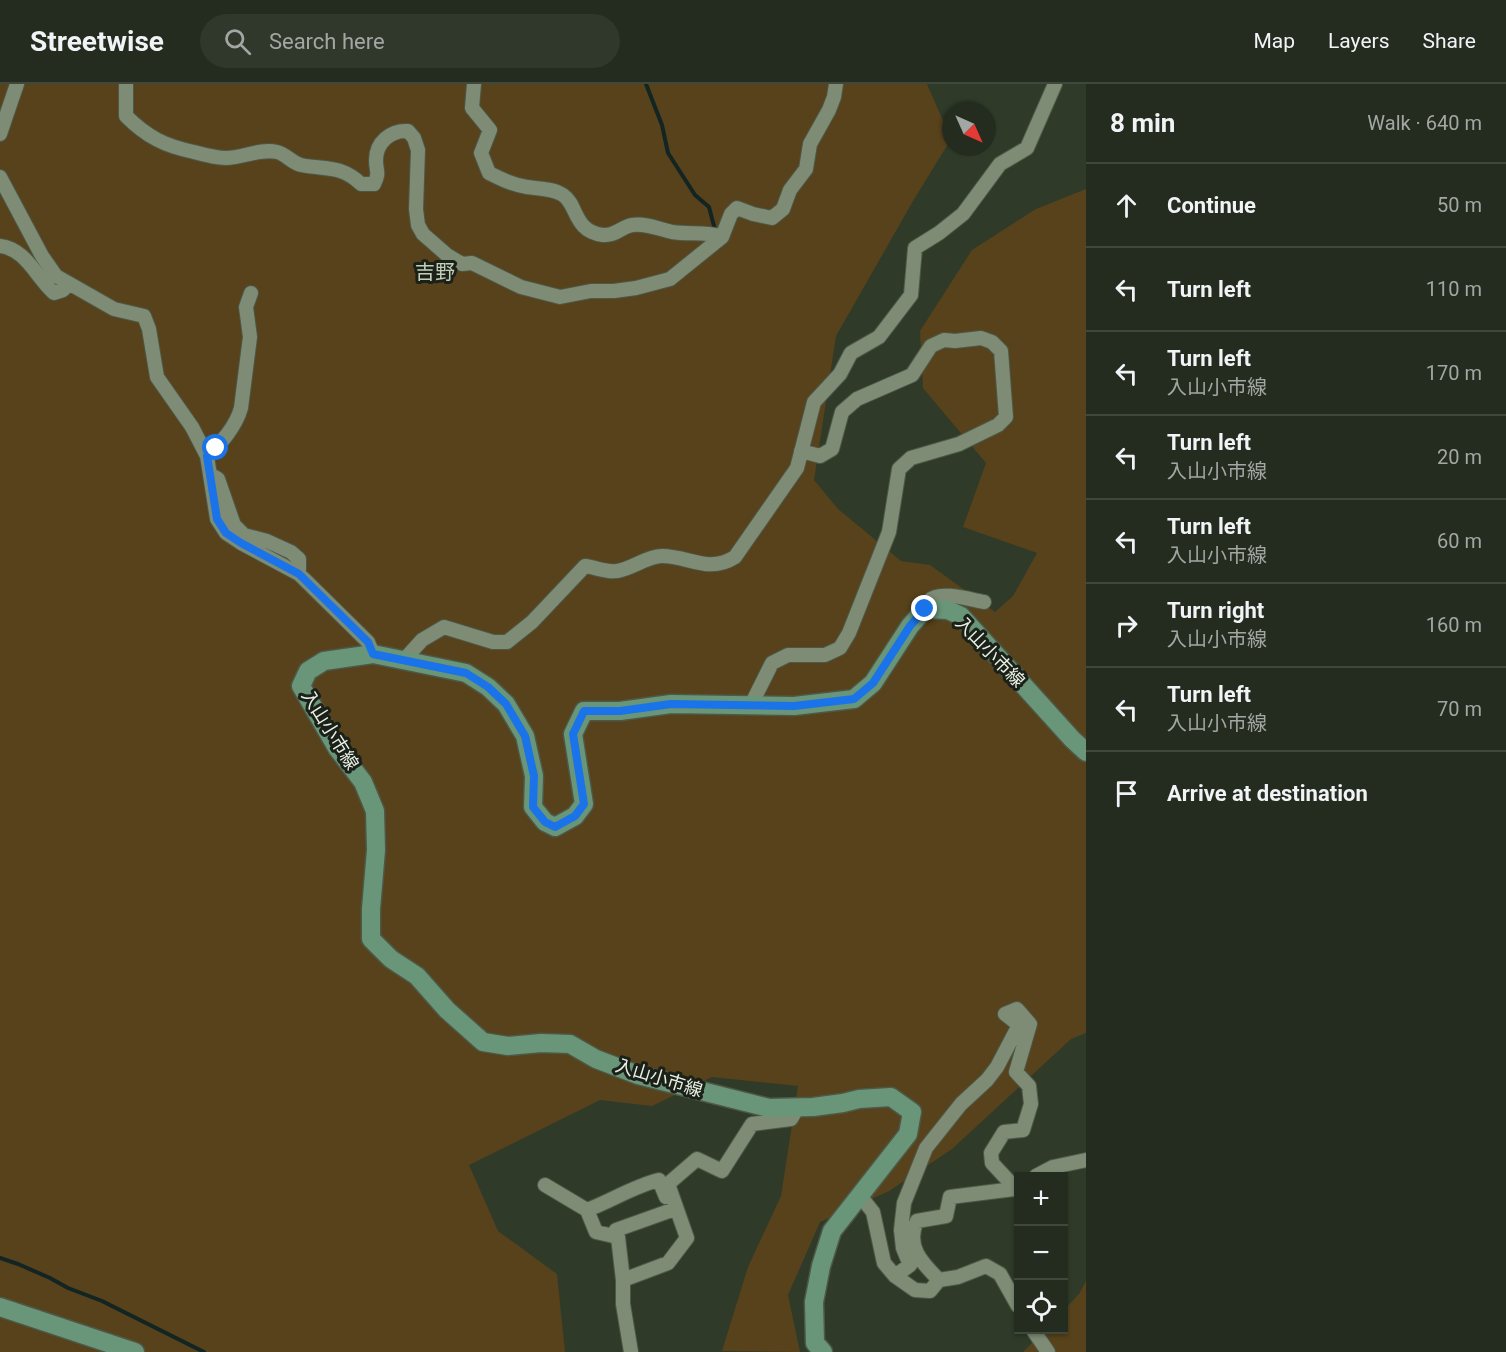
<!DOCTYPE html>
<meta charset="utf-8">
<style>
:root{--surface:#232c1e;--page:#2f382b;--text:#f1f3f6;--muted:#a3a7a4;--line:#40483c}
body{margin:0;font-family:Roboto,"Noto Sans JP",sans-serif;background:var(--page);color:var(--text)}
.controls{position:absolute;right:18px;bottom:18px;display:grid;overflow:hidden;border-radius:0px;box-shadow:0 2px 4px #0004}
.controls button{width:54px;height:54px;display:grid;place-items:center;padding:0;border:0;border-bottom:2px solid var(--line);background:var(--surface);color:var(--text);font:30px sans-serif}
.compass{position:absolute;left:942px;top:18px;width:54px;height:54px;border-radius:50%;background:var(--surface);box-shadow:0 2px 4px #0004;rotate:135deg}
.stop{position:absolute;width:18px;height:18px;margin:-14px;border:4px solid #1a73e8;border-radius:50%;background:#fff}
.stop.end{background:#1a73e8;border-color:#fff;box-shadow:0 2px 6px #0008}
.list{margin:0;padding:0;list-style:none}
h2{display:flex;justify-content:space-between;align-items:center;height:78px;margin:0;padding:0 24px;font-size:26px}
h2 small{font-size:20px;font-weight:400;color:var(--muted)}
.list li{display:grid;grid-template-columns:39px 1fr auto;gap:18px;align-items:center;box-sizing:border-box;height:84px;padding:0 24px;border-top:2px solid var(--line)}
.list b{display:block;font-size:22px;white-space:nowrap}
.list p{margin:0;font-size:20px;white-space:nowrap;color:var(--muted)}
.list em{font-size:20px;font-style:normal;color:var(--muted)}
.icon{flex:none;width:33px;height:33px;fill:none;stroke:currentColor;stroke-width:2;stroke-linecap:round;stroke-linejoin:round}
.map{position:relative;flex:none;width:1086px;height:1268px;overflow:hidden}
header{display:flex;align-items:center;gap:36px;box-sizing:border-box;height:84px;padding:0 30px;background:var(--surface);border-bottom:2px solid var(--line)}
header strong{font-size:28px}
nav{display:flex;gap:33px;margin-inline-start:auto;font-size:21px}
.search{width:420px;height:54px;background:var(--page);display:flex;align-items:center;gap:15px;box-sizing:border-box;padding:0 21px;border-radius:33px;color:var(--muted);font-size:22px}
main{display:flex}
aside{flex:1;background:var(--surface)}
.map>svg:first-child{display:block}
</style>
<header>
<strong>Streetwise</strong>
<div class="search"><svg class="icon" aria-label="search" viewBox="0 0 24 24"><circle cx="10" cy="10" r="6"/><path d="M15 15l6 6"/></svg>Search here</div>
<nav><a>Map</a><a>Layers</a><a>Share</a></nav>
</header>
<main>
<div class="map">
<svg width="1086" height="1268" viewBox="0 0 1086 1268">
<rect width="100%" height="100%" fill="#2f3b28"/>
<!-- green -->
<path fill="#57421b" d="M 0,0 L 927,0 L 951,55 L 913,117 L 836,252 L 814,396 L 838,425 L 901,477 L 930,481 L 995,528 L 1013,512 L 1037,469 L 963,443 L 986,379 L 923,304 L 920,247 L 972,166 L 1036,125 L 1086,105 L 1086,949 L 1071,955 L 952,1065 L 889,1107 L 820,1138 L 788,1211 L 800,1268 L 722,1267 L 748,1183 L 781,1112 L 798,1002 L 712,993 L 652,1022 L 600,1016 L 469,1081 L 498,1147 L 557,1190 L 565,1268 L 0,1268 Z
M 1086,1197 L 1086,1268 L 1023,1268 L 1045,1246 L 1064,1246 L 1064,1226 L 1079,1210 Z"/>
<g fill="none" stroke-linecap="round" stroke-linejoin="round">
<!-- stream -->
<path stroke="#132523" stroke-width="4" d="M 646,0 L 662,41 L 668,69 L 695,111 L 709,123 L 714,142
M 0,1174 L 18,1180 L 50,1194 L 68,1204 L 102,1217 L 204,1268"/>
<!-- minor casing -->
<g stroke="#4e5847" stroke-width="16">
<path id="minor" d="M 126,0 L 126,32 C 147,53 165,62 194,68 C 205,71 216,74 226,74 C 243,74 260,64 277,68 C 286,70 292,79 301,81 C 326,86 341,81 361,100 L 374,100 C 380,88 376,88 376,76 C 376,58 391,46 408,47 L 414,54 L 418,66 L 416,125 L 418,141 L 423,150 L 447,171 L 462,180 L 472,179 L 521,203 L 560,213 L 591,207 L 614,207 L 636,204 L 670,195 L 722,153 L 731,130 L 737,124 L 753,130 L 772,134 L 783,125 L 790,106 L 806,85 L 810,60 L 829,26 L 834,13 L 836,0
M 474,0 L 472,24 L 490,46 L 481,69 L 489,89 C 501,95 513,101 527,103 C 539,105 553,104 563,111 C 578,121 573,147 603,151 C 616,152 621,143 632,141 C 647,139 658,145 672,148 C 689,151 706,147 722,153
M 0,50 L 17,0
M 0,93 L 42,172 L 56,192 L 114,225 L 144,232 L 149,245 L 157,293 L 192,343 L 207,372 L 217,435 L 226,449 L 241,459 L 299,490 L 368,558 L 373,570
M 0,162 C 26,165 36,193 54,209 L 63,206 L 68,200
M 207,372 C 221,360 236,342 241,324 L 250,253 L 246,223 L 251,209
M 215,393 L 218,395 L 234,441 L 244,451 L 267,457 L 291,468 L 299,475 L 299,490
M 925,525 C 927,522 928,519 930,516 C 939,506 972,516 984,518
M 403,577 L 422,556 L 444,543 L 493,558 L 507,558 L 532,538 L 585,482 C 594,483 608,489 617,487 C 632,485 647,472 662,472 C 689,472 708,490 735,473 L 797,384 L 814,318 L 840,290 L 851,269 L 879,253 L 911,211 L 915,164 L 939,149 L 963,130 L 1000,80 L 1027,64 L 1055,0
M 751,621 L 772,579 L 788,571 L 825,571 L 840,564 L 849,549 L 889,448 L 899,385 L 911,374 L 959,360 L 998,341 L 1006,333 L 1001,267 L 992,258 L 981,254 L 955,257 L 944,256 L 931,262 L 912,291 L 857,315 L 842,328 L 832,365 L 820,372 L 801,367
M 1005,930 L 1017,925 L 1030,940 L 1016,988 L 1029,1002 L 1031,1020 L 1023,1046 L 1004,1048 L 991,1069 L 992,1079 L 1018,1107
M 1036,1092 L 1053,1083 L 1086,1076
M 545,1101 L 587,1126 L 596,1148 L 618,1153 L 623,1196
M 861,1113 L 873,1128 L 884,1179 L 895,1192 L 915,1206 L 930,1207 L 939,1196 C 922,1179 905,1162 917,1137 L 946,1132 L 950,1113 L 1014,1105 L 1018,1102
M 587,1126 C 611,1117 634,1102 659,1096 L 666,1113
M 613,1152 L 616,1146 L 672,1126
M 895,1192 L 910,1181 L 903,1164 L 901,1146 L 904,1119 L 926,1064 L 961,1020 L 987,996 L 997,983 L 1019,941 L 1005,930
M 939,1196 L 958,1193 L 986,1182 L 1000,1190 L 1018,1222
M 1033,1246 L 1048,1268
M 631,1268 L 623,1220 L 623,1196 L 668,1179 L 687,1154 L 668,1100 L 697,1075 L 722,1087 L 752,1040 L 791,1035 L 798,1023"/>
</g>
<!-- secondary casing -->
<g stroke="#4e5847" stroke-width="21">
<path id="secondary" d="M 0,1223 L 135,1268
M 823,1268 L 815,1259 L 814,1218 L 821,1182 L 832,1147 L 908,1050 L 912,1028 L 891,1013 L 859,1015 L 843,1019 L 813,1023 L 769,1024 L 638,991 L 596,975 L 570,960 L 541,959 L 508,962 L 483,958 L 447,926 L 417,892 L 391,875 L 371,855 L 371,825 L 376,766 L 375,727 L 363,698 L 337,664 L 301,602 L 308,587 L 324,577 L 373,570 L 466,589 L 488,603 L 506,620 L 525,652 L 534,692 L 533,723 L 545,738 L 555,743 L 575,732 L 584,720 L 573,650 L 584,627 L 620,627 L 671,620 L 794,622 L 854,615 L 873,599 L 910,542 L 925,525 L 948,526 L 961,532 L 1072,655 L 1086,668"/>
</g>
<!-- minor -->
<use href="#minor" stroke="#7e8c76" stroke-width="14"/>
<!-- secondary -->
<use href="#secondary" stroke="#699678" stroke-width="18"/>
</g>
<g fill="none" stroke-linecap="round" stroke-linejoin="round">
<!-- route -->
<path stroke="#1a73e8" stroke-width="8" d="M 216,364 L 207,372 L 217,435 L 226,449 L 241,459 L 299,490 L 368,558 L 373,570 L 466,589 L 488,603 L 506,620 L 525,652 L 534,692 L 533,723 L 545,738 L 555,743 L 575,732 L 584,720 L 573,650 L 584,627 L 620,627 L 671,620 L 794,622 L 854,615 L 873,599 L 910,542 L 925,525"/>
</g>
<g text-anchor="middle" stroke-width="6" stroke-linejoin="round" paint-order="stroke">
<!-- street labels -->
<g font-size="18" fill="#e9f1e4" stroke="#1b2018">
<text transform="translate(990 568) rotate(46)" y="6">入山小市線</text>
<text transform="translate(330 646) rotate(58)" y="6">入山小市線</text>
<text transform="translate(659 994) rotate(17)" y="6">入山小市線</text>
</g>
<!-- neighbourhood labels -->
<g font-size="20" fill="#c1d1b9" stroke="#1b2018">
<text x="435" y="195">吉野</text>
</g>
</g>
</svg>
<div class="controls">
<button>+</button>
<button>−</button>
<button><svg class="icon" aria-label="locate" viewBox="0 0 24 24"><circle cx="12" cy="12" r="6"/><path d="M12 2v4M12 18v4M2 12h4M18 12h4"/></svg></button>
</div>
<svg class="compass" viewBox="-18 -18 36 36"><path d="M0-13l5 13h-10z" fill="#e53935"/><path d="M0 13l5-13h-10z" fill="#a3a7a4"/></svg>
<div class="stop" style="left:216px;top:364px"></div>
<div class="stop end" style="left:925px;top:525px"></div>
</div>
<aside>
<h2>8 min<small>Walk · 640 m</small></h2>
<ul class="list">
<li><svg class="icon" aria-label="ahead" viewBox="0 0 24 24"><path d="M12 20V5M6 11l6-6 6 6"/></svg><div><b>Continue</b></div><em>50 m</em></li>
<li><svg class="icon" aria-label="left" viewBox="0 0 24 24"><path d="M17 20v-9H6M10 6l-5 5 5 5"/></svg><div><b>Turn left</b></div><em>110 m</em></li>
<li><svg class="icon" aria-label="left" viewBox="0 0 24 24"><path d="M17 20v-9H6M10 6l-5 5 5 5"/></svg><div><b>Turn left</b><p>入山小市線</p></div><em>170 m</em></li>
<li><svg class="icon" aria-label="left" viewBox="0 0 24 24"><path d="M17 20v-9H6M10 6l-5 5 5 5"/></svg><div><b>Turn left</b><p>入山小市線</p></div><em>20 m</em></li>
<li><svg class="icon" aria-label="left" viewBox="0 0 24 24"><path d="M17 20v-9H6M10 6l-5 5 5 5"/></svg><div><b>Turn left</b><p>入山小市線</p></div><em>60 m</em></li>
<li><svg class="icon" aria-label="right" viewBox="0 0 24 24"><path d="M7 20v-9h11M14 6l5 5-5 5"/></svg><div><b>Turn right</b><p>入山小市線</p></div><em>160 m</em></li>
<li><svg class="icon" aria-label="left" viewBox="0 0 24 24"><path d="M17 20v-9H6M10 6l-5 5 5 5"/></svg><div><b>Turn left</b><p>入山小市線</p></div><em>70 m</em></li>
<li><svg class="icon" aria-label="arrive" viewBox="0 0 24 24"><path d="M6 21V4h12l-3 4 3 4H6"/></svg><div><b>Arrive at destination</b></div></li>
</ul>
</aside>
</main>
